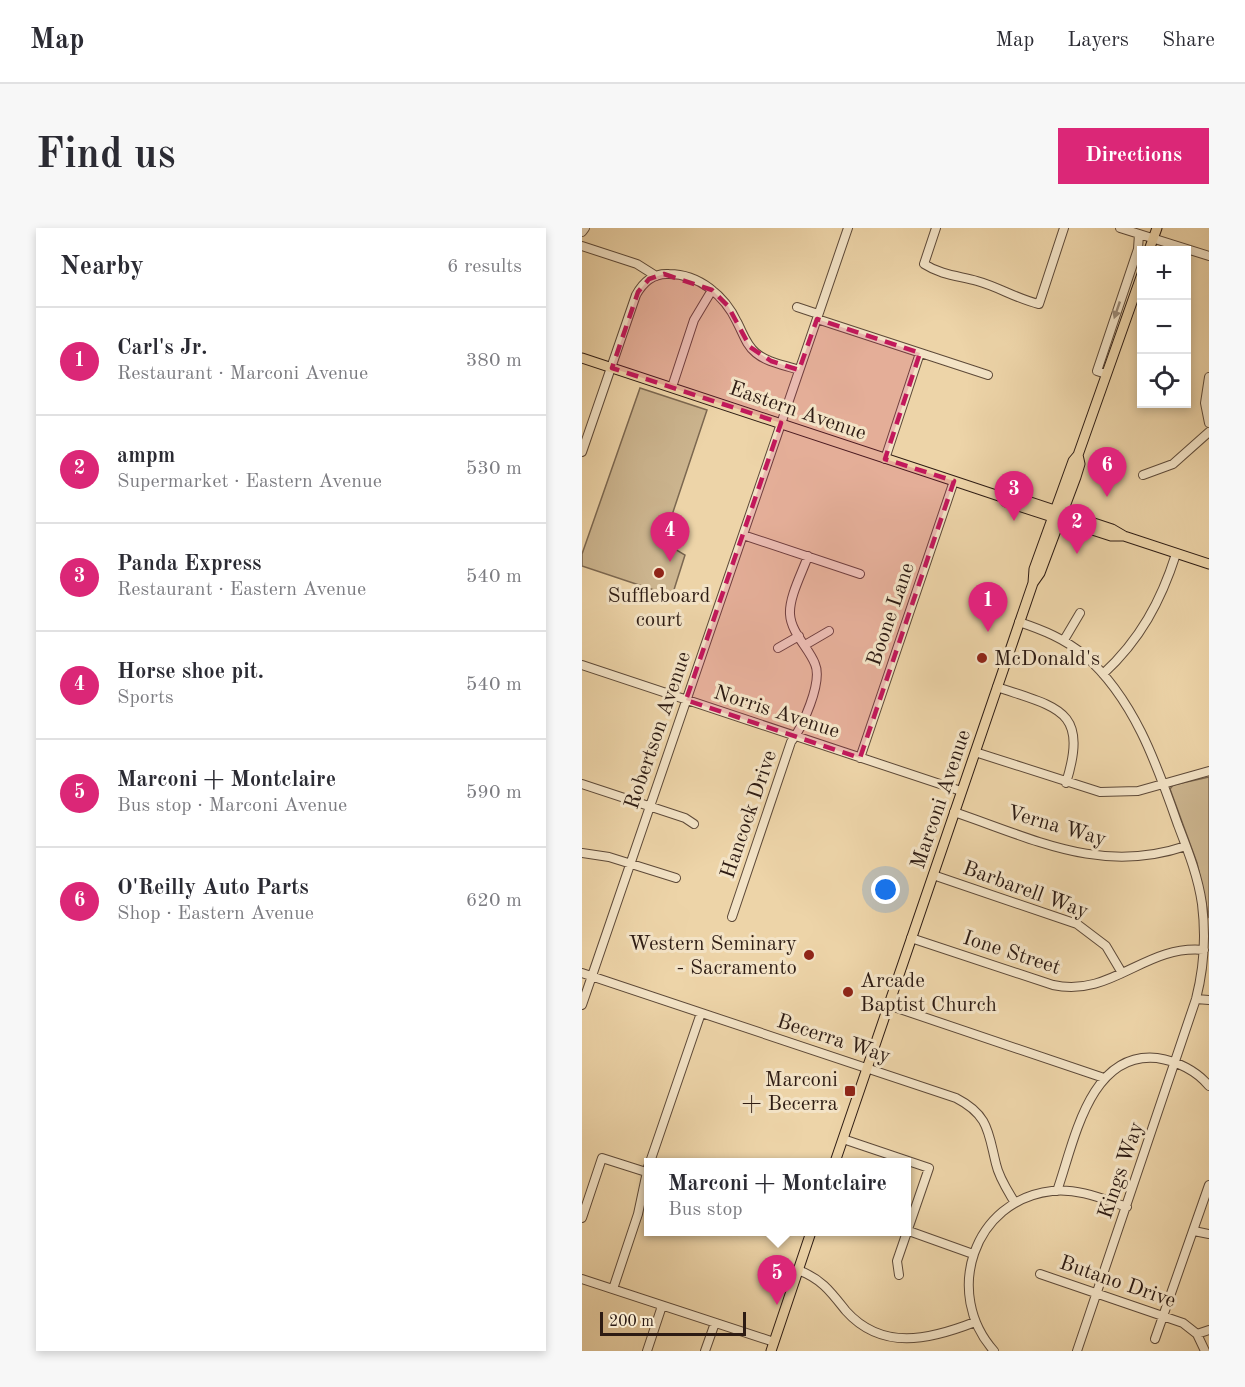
<!DOCTYPE html>
<meta charset="utf-8">
<style>
:root{--surface:#fff;--page:#f7f7f7;--text:#2b2b33;--muted:#7c7c81;--line:#e1e1e2;--accent:#db2777}
body{margin:0;font-family:"Old Standard TT",serif;background:var(--page);color:var(--text)}
.controls{position:absolute;right:18px;top:18px;display:grid;overflow:hidden;border-radius:0px;box-shadow:0 3px 9px #0003}
.controls button{width:54px;height:54px;display:grid;place-items:center;padding:0;border:0;border-bottom:2px solid var(--line);background:var(--surface);color:var(--text);font:30px sans-serif}
.scale{position:absolute;left:18px;bottom:15px;width:146px;box-sizing:border-box;padding-left:6px;border:3px solid #2d1b13;border-top:0;font-size:16px;line-height:21px;white-space:nowrap;color:#2d1b13;-webkit-text-stroke:4px #f3e3c6;paint-order:stroke}
.you{position:absolute;left:304px;top:662px;width:21px;height:21px;margin:-15px;border:4px solid #fff;border-radius:50%;background:#1a73e8;box-shadow:0 0 0 9px #1a73e833}
.badge{display:grid;place-items:center;width:39px;height:39px;border-radius:50%;background:var(--accent);color:#fff;font-size:20px;font-weight:700}
.pin{position:absolute;translate:-50% -50px;filter:drop-shadow(0 2px 3px #0008)}
.pin::after{content:'';position:absolute;top:32px;width:21px;height:18px;background:inherit;clip-path:polygon(0 0,100% 0,50% 100%)}
.popup{position:absolute;left:62px;top:930px;width:267px;height:78px;box-sizing:border-box;display:grid;place-content:center;border-radius:0px;background:var(--surface);filter:drop-shadow(0 2px 4px #0005);font-size:20px;white-space:nowrap;color:var(--muted)}
.popup b{font-size:22px;color:var(--text)}
.popup::after{content:'';position:absolute;left:50%;top:100%;margin-left:-12px;border:12px solid transparent;border-top-color:var(--surface)}
.list{margin:0;padding:0;list-style:none}
h2{display:flex;justify-content:space-between;align-items:center;height:78px;margin:0;padding:0 24px;font-size:26px}
h2 small{font-size:20px;font-weight:400;color:var(--muted)}
.list li{display:grid;grid-template-columns:39px 1fr auto;gap:18px;align-items:center;box-sizing:border-box;height:108px;padding:0 24px;border-top:2px solid var(--line)}
.list b{display:block;font-size:22px;white-space:nowrap}
.list p{margin:0;font-size:20px;white-space:nowrap;color:var(--muted)}
.list em{font-size:20px;font-style:normal;color:var(--muted)}
.icon{flex:none;width:33px;height:33px;fill:none;stroke:currentColor;stroke-width:2;stroke-linecap:round;stroke-linejoin:round}
.map{position:relative;flex:none;width:627px;height:1123px;overflow:hidden;border-radius:0px}
header{display:flex;align-items:center;gap:36px;box-sizing:border-box;height:84px;padding:0 30px;background:var(--surface);border-bottom:2px solid var(--line)}
header strong{font-size:28px}
nav{display:flex;gap:33px;margin-inline-start:auto;font-size:21px}
.intro{display:flex;align-items:center;justify-content:space-between;box-sizing:border-box;height:144px;padding:0 36px}
h1{margin:0;font-size:42px}
.button{padding:15px 27px;border-radius:0px;background:var(--accent);color:#fff;font-size:21px;font-weight:700}
main{display:flex;gap:36px;padding:0 36px}
aside{flex:1;background:var(--surface);border-radius:0px;box-shadow:0 3px 9px #0003}
.map>svg:first-child{display:block}
</style>
<header>
<strong>Map</strong>
<nav><a>Map</a><a>Layers</a><a>Share</a></nav>
</header>
<div class="intro"><h1>Find us</h1><a class="button">Directions</a></div>
<main>
<aside>
<h2>Nearby<small>6 results</small></h2>
<ul class="list">
<li><span class="badge">1</span><div><b>Carl's Jr.</b><p>Restaurant · Marconi Avenue</p></div><em>380 m</em></li>
<li><span class="badge">2</span><div><b>ampm</b><p>Supermarket · Eastern Avenue</p></div><em>530 m</em></li>
<li><span class="badge">3</span><div><b>Panda Express</b><p>Restaurant · Eastern Avenue</p></div><em>540 m</em></li>
<li><span class="badge">4</span><div><b>Horse shoe pit.</b><p>Sports</p></div><em>540 m</em></li>
<li><span class="badge">5</span><div><b>Marconi + Montclaire</b><p>Bus stop · Marconi Avenue</p></div><em>590 m</em></li>
<li><span class="badge">6</span><div><b>O'Reilly Auto Parts</b><p>Shop · Eastern Avenue</p></div><em>620 m</em></li>
</ul>
</aside>
<div class="map">
<svg width="627" height="1123" viewBox="0 0 627 1123">
<rect width="100%" height="100%" fill="#edd4a8"/>
<filter id="stains"><feTurbulence type="fractalNoise" baseFrequency=".00333" numOctaves="4"/><feColorMatrix values="0 0 0 0 .2 0 0 0 0 .09 0 0 0 0 .02 0 0 0 .5 -.17"/></filter>
<radialGradient id="worn" r=".72"><stop offset=".6" stop-color="#630" stop-opacity="0"/><stop offset="1" stop-color="#630" stop-opacity=".3"/></radialGradient>
<!-- green -->
<path fill="#ccb58f" stroke="#7c6851" stroke-width="1.5" d="M 58,160 L 125,182 L 81,314 L 103,327 L 90,368 L 0,338 L 0,326 Z
M 627,549 L 627,690 L 615,635 L 588,561 L 591,557 Z"/>
<g fill="none" stroke-linecap="round" stroke-linejoin="round">
<!-- minor casing -->
<g stroke="#5d4938" stroke-width="10">
<path id="minor" d="M 354,0 L 342,36 C 359,47 377,48 395,53 C 417,59 435,71 457,76 L 482,0
M 538,0 L 627,28
M 0,4 L 3,0
M 0,18 L 55,36 L 74,48
M 215,79 L 236,86
M 235,91 L 406,147
M 524,146 L 515,143 L 556,21 L 557,6
M 627,149 L 623,175 L 627,195
M 90,159 L 112,92 L 130,62
M 0,224 L 54,67 C 61,54 72,45 87,46 C 117,46 143,68 155,94 C 161,105 164,117 174,125 C 186,135 203,137 217,142
M 303,231 L 338,125
M 561,247 L 591,236 L 627,204
M 161,307 L 278,346
M 437,394 C 461,402 483,411 502,427 C 552,470 575,537 596,597 C 606,623 616,648 620,676 C 624,708 622,740 614,771 L 495,1123
M 482,412 L 498,385
M 223,417 L 247,403
M 196,420 L 217,408
M 0,437 L 379,563
M 521,446 C 558,412 579,373 594,326
M 415,459 C 476,480 507,481 484,555
M 393,524 L 518,564 L 556,563 L 627,543
M 278,530 L 372,253
M 0,556 L 103,590 L 112,596
M 372,584 C 452,611 519,647 604,618
M 0,625 L 27,629 L 94,650
M 351,647 L 495,696 L 524,718 L 540,745
M 150,689 L 209,514 C 220,500 241,454 233,436 C 227,420 209,405 208,386 C 207,369 220,345 226,328
M 329,710 L 471,757 C 530,770 563,716 622,722
M 0,745 L 374,870 C 407,887 406,904 414,936 C 417,950 426,963 433,975
M 614,771 L 627,772
M 0,777 L 266,0
M 306,777 L 522,850
M 261,911 L 347,940 L 315,1033 L 317,1047
M 68,934 L 119,785
M 475,963 C 492,915 507,823 575,830 C 595,833 615,843 627,858
M 0,990 L 20,930 L 64,944
M 324,1002 L 391,1026
M 612,1003 L 627,1006
M 216,1042 C 240,1051 249,1064 264,1083 C 300,1123 347,1112 393,1094
M 458,1046 L 601,1095 L 615,1106 L 623,1123
M 0,1051 L 192,1114
M 31,1061 L 56,986 L 66,939
M 615,1106 L 627,1102
M 573,1111 L 627,957
M 65,1123 L 80,1078
M 123,1123 L 133,1095
M 412,1123 C 361,1066 391,972 470,963 C 496,960 521,971 545,979"/>
</g>
<!-- major casing -->
<g stroke="#2d1b13" stroke-width="11">
<path id="major" d="M 567,22 L 575,0
M 0,130 L 372,253 L 420,269 L 427,267 L 530,301 L 542,308 L 627,336
M 420,269 L 424,274 L 529,308 L 541,308
M 451,355 L 458,345 L 494,249 L 498,236 L 496,227
M 253,934 L 451,355 L 452,341 L 491,233 L 496,227 L 560,46
M 189,1123 L 229,1004"/>
</g>
<!-- minor -->
<use href="#minor" stroke="#f3e3c6" stroke-width="8"/>
<!-- major -->
<use href="#major" stroke="#edd4a8" stroke-width="9"/>
</g>
<!-- one-way arrows -->
<defs><path id="oneway-solid" d="M-6-.8H1V-3.2L6.5 0L1 3.2V.8H-6Z" transform="scale(1.5)"/></defs>
<use fill="#9a8975" href="#oneway-solid" transform="translate(535 82) rotate(109)"/>
<!-- marked area -->
<path fill="#c2185b" fill-opacity="0.2" stroke="#c2185b" stroke-width="4.5" stroke-dasharray="12 8" stroke-linejoin="round" d="M 82,46 L 130,62 L 146,78 L 168,119 L 189,133 L 217,142 L 235,91 L 338,125 L 303,231 L 372,253 L 278,530 L 104,472 L 199,195 L 30,140 L 56,64 L 67,51 Z"/>
<!-- markers -->
<g fill="#8f2418" stroke="#f3e3c6" stroke-width="2">
<circle cx="77" cy="345" r="6"/>
<circle cx="400" cy="430" r="6"/>
<circle cx="227" cy="727" r="6"/>
<circle cx="266" cy="764" r="6"/>
<rect x="262" y="857" width="12" height="12" rx="3"/>
</g>
<g text-anchor="middle" stroke-width="6" stroke-linejoin="round" paint-order="stroke">
<!-- street labels -->
<g font-size="21" fill="#2d1b13" stroke="#f3e3c6">
<text transform="translate(216 182) rotate(19)" y="7">Eastern Avenue</text>
<text transform="translate(308 386) rotate(-71)" y="7">Boone Lane</text>
<text transform="translate(195 483) rotate(18)" y="7">Norris Avenue</text>
<text transform="translate(75 502) rotate(-71)" y="7">Robertson Avenue</text>
<text transform="translate(358 571) rotate(-71)" y="7">Marconi Avenue</text>
<text transform="translate(166 586) rotate(-71)" y="7">Hancock Drive</text>
<text transform="translate(475 597) rotate(16)" y="7">Verna Way</text>
<text transform="translate(444 661) rotate(20)" y="7">Barbarell Way</text>
<text transform="translate(430 724) rotate(18)" y="7">Ione Street</text>
<text transform="translate(252 810) rotate(18)" y="7">Becerra Way</text>
<text transform="translate(538 942) rotate(-71)" y="7">Kings Way</text>
<text transform="translate(536 1053) rotate(19)" y="7">Butano Drive</text>
</g>
<!-- poi labels -->
<g font-size="21" fill="#2d1b13" stroke="#f3e3c6" text-anchor="start">
<text x="77" y="374" text-anchor="middle">Suffleboard<tspan x="77" dy="24">court</tspan></text>
<text x="412" y="437">McDonald's</text>
<text x="215" y="722" text-anchor="end">Western Seminary<tspan x="215" dy="24">- Sacramento</tspan></text>
<text x="278" y="759">Arcade<tspan x="278" dy="24">Baptist Church</tspan></text>
<text x="256" y="858" text-anchor="end">Marconi<tspan x="256" dy="24">+ Becerra</tspan></text>
</g>
</g>
<rect width="100%" height="100%" filter="url(#stains)"/>
<rect width="100%" height="100%" fill="url(#worn)"/>
</svg>
<div class="controls">
<button>+</button>
<button>−</button>
<button><svg class="icon" aria-label="locate" viewBox="0 0 24 24"><circle cx="12" cy="12" r="6"/><path d="M12 2v4M12 18v4M2 12h4M18 12h4"/></svg></button>
</div>
<div class="scale">200 m</div>
<div class="you"></div>
<div class="pin badge" style="left:406px;top:404px">1</div>
<div class="pin badge" style="left:495px;top:326px">2</div>
<div class="pin badge" style="left:432px;top:293px">3</div>
<div class="pin badge" style="left:88px;top:334px">4</div>
<div class="pin badge" style="left:195px;top:1077px">5</div>
<div class="popup"><b>Marconi + Montclaire</b>Bus stop</div>
<div class="pin badge" style="left:525px;top:269px">6</div>
</div>
</main>
